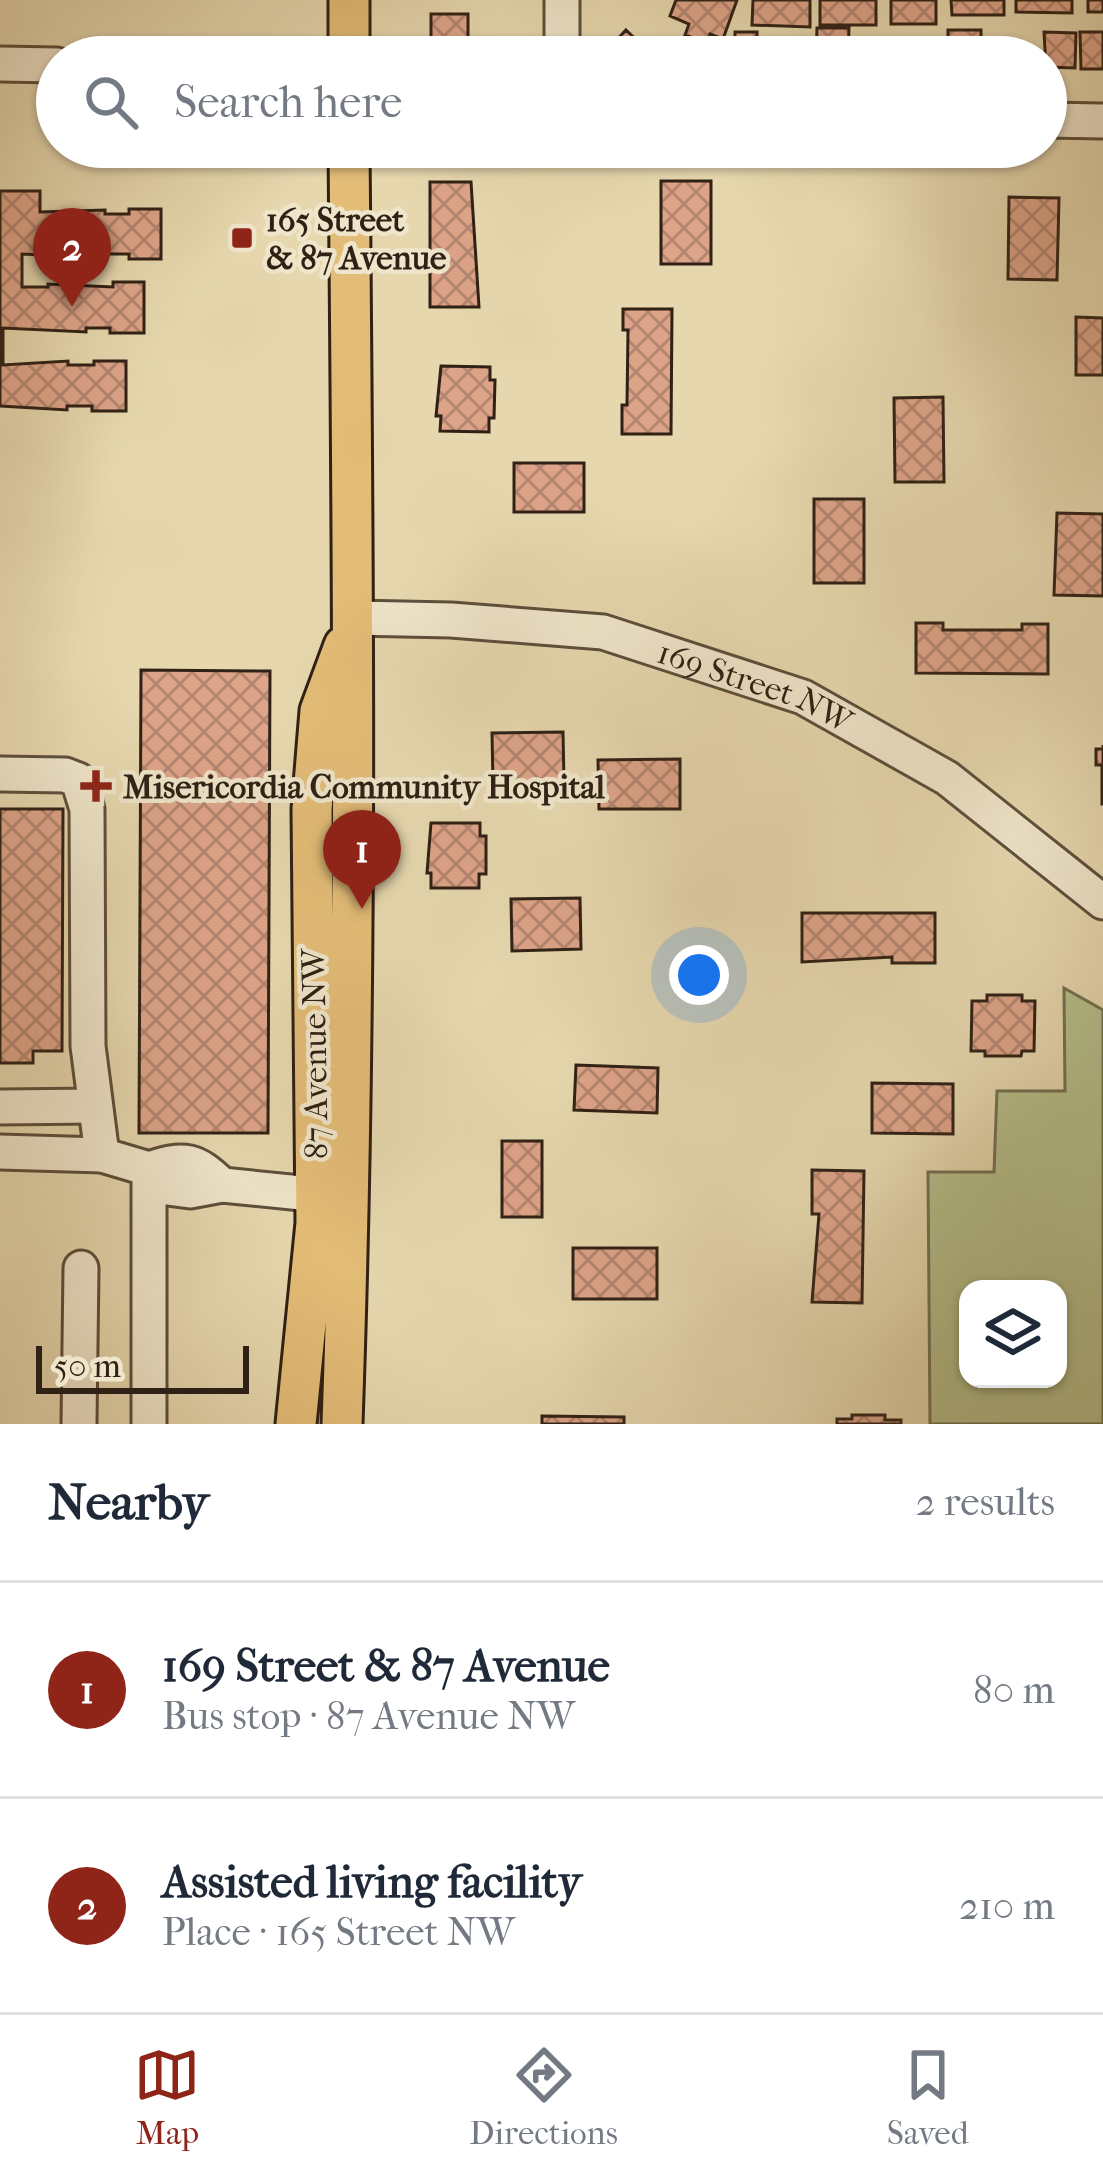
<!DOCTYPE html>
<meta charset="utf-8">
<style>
:root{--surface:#fff;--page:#f2f2f3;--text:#1f2937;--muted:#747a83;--line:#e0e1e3;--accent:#8f2418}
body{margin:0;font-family:"IM FELL French Canon",serif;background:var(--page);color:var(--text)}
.controls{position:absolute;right:36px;bottom:36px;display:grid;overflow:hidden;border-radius:24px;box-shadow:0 3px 9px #0004}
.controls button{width:108px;height:108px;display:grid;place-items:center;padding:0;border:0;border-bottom:3px solid var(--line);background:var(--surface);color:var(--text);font:60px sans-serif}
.scale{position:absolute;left:36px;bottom:30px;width:213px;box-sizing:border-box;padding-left:12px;border:6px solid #2f2115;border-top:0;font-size:33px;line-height:42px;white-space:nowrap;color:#2f2115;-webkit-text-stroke:9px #efe5ca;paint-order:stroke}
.you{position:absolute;left:699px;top:975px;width:42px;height:42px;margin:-30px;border:9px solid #fff;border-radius:50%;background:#1a73e8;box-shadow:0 0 0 18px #1a73e833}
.badge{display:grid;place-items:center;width:78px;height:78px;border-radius:50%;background:var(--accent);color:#fff;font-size:39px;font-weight:700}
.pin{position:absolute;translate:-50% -99px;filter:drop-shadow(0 3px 6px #0008)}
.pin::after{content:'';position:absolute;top:63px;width:42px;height:36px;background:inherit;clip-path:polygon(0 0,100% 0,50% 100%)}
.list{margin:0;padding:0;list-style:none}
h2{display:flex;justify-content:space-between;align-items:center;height:156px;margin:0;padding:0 48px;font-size:51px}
h2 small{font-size:39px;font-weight:400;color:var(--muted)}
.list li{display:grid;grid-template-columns:78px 1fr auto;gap:36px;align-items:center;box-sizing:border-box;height:216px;padding:0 48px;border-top:3px solid var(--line)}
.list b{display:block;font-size:45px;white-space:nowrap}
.list p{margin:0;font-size:39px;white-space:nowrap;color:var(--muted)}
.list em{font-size:39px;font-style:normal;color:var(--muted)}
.icon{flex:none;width:66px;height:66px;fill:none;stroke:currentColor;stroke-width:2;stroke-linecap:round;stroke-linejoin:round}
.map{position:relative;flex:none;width:1103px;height:1424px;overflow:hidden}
.search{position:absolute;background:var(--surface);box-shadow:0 3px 9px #0004;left:36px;right:36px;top:36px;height:132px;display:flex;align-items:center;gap:30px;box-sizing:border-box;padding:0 42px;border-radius:66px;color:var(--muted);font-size:45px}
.sheet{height:588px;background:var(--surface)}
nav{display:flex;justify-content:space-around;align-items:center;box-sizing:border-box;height:168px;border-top:3px solid var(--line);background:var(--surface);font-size:33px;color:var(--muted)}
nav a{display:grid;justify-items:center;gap:6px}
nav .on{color:var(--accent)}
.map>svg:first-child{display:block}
</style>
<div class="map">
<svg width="1103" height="1424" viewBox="0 0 1103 1424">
<defs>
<pattern id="building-cross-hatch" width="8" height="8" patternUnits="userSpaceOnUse" patternTransform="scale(3)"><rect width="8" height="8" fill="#dea489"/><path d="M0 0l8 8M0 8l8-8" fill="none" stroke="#b4856f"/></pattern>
</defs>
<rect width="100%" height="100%" fill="#e6d7ae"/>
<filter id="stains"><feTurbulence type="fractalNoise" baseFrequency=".00167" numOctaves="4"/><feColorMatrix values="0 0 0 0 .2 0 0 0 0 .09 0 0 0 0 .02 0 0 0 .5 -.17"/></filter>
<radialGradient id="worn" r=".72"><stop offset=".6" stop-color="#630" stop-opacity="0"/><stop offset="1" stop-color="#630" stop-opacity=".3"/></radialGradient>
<!-- grass -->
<path fill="#b4be8b" stroke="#727050" stroke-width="3" fill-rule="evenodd" d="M 1064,988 L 1103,1010 L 1103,1424 L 930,1424 L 928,1172 L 994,1172 L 997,1091 L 1065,1091 ZM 968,1289 L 1058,1289 L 1058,1379 L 968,1379 Z"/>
<!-- building -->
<path fill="url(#building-cross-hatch)" stroke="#2f2115" stroke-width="3" d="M 676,0 L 737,0 L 723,39 L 710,34 L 707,43 L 685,35 L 689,24 L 670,16 Z
M 753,0 L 810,0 L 810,27 L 752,25 Z
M 820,0 L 876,0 L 876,25 L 820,25 Z
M 891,0 L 936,0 L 936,24 L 891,24 Z
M 951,0 L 1004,0 L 1004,15 L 952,15 Z
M 1016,0 L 1072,0 L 1072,13 L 1016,12 Z
M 1088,0 L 1103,0 L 1103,12 L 1088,12 Z
M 431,14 L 468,14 L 468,57 L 431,57 Z
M 817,28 L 849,28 L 848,57 L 816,57 Z
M 626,30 L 653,56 L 652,57 L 602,56 Z
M 948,30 L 981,30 L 981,57 L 948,57 Z
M 735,32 L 757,32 L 757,57 L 735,57 Z
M 1044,32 L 1076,33 L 1075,68 L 1046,67 Z
M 1080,32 L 1103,32 L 1103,69 L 1081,69 Z
M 481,48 L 521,48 L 521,57 L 481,57 Z
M 661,181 L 711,181 L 711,264 L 661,264 Z
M 430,182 L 471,182 L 479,307 L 430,307 Z
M 0,191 L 40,191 L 40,212 L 105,210 L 105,214 L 129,214 L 129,209 L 161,209 L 161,259 L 129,259 L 129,254 L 105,254 L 105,258 L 22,254 L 22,287 L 48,287 L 48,284 L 113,287 L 113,282 L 144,282 L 144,333 L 110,333 L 110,328 L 86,328 L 86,332 L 3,328 L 3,365 L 68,361 L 68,365 L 94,365 L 94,361 L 126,361 L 126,411 L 92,411 L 92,406 L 67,406 L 67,410 L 0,406 Z
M 1009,197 L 1059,198 L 1057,280 L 1008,279 Z
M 623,309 L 672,309 L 671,434 L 622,434 L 622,405 L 627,405 L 628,330 L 623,330 Z
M 1076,317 L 1103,318 L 1103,375 L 1076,375 Z
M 441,366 L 490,367 L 490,380 L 495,380 L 494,418 L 489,418 L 489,432 L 440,431 L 441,416 L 436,416 Z
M 943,397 L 944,482 L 895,482 L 894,398 Z
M 514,463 L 584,463 L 584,512 L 514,512 Z
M 814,499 L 864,499 L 864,583 L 814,583 Z
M 1057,513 L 1103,514 L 1103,596 L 1054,595 Z
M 916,623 L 943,623 L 943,630 L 1022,630 L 1022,624 L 1048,624 L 1048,674 L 916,673 Z
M 141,670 L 270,671 L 268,1133 L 139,1133 Z
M 563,732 L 564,782 L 493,783 L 492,733 Z
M 1103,745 L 1103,804 L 1102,804 L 1102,765 L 1096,765 L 1096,749 L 1103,749 Z
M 680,759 L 680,809 L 599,809 L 598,760 Z
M 0,809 L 63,809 L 62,1051 L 33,1051 L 33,1063 L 0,1063 Z
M 431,823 L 480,823 L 480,836 L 486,836 L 486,874 L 479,874 L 479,888 L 431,888 L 431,873 L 427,873 Z
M 580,898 L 581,949 L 512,951 L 511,899 Z
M 802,913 L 935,913 L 935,963 L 892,963 L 892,957 L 802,962 Z
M 987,995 L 1022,995 L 1022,1001 L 1035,1001 L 1034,1051 L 1022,1051 L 1021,1056 L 985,1056 L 985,1051 L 971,1051 L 972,1001 L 987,1001 Z
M 576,1065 L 658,1068 L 657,1113 L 574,1110 Z
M 872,1083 L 953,1084 L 953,1134 L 872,1133 Z
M 502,1141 L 542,1141 L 542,1217 L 502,1217 Z
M 812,1170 L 864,1171 L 862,1303 L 812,1302 L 819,1214 L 812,1214 Z
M 573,1248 L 657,1248 L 657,1299 L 573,1299 Z
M 852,1415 L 885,1415 L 885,1420 L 901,1420 L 901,1424 L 837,1424 L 837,1419 L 852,1419 Z
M 542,1416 L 624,1417 L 624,1424 L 542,1424 Z"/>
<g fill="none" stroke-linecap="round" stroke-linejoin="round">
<!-- minor casing -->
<g stroke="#5d4e3b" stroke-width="39">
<g id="minor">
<path d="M 562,57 L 562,0"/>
<path d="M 0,64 L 57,65"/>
<path d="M 1046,120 L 1103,121"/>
<path id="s1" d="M 354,618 L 451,620 L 603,632 L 803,697 L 947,778 L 1103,902"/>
<path d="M 0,774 L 65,775 L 78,780 L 87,809 L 88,1046 L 102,1155"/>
<path d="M 0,1107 L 95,1106"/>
<path d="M 0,1152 L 102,1155 L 149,1169 L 167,1188 L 190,1191 L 222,1185 L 341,1197"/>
<path d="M 149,1169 L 149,1424"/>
<path d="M 149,1169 C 185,1157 195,1159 222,1185"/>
<path d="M 79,1424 L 81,1268"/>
</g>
</g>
<!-- major casing -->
<g stroke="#2f2115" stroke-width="45">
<path id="major" d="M 349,57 L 349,0
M 296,1424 L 316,1223 L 312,809 L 320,711 L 344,646
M 342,1424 C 357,999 353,573 349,147"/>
</g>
<!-- minor -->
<use href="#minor" stroke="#efe5ca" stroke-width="33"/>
<!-- major -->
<use href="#major" stroke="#e3bc77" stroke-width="39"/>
</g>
<!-- markers -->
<g fill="#8f2418" stroke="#efe5ca" stroke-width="4.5">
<rect x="230" y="226" width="24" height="24" rx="6"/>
<path d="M90 768h12v12h12v12h-12v12h-12v-12h-12v-12h12z"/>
</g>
<g text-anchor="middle" stroke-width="9" stroke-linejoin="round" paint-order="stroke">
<!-- poi labels -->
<g font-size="33" font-weight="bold" fill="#2f2115" stroke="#efe5ca" text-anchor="start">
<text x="266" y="231">165 Street<tspan x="266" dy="38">&amp; 87 Avenue</tspan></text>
<text x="123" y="798">Misericordia Community Hospital</text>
</g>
<!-- street labels -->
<g font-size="33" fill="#2f2115" stroke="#efe5ca">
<text dy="12" stroke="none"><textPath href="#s1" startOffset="411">169 Street NW</textPath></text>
<text transform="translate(314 1054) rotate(-91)" y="12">87 Avenue NW</text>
</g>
</g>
<rect width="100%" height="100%" filter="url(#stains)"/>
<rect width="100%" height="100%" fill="url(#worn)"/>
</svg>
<div class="controls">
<button><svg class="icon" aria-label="layers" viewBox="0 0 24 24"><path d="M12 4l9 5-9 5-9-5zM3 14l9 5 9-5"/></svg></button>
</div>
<div class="scale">50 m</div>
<div class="you"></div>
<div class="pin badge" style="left:362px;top:909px">1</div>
<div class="pin badge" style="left:72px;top:307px">2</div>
<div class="search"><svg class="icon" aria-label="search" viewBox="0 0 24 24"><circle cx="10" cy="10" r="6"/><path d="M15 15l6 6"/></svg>Search here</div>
</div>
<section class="sheet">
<h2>Nearby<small>2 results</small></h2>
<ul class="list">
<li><span class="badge">1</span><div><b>169 Street &amp; 87 Avenue</b><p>Bus stop · 87 Avenue NW</p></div><em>80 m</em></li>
<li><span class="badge">2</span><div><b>Assisted living facility</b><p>Place · 165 Street NW</p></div><em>210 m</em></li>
</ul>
</section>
<nav>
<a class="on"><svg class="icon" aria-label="map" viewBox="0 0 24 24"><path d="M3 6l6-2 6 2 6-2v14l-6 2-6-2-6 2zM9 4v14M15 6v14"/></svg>Map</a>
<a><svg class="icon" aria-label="directions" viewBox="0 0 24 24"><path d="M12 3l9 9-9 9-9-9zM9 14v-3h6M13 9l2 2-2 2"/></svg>Directions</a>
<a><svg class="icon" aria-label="saved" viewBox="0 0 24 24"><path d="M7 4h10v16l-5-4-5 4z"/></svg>Saved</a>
</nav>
